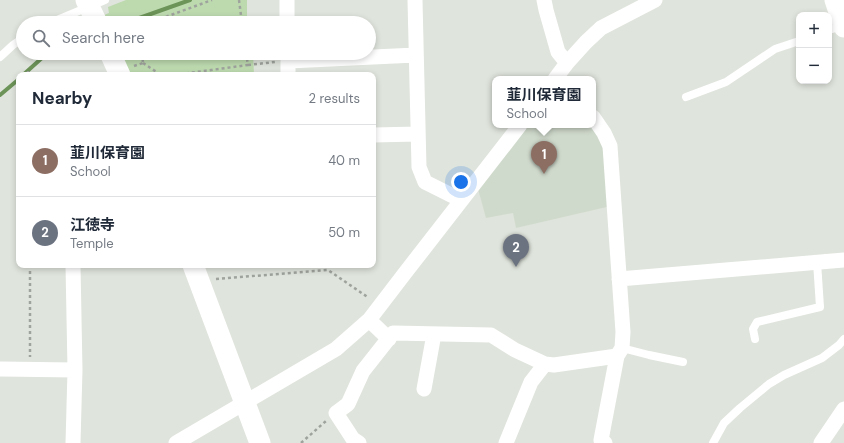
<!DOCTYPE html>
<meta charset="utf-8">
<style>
:root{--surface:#fff;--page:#f6f6f7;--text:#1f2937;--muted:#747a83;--line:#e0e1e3;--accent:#7867e2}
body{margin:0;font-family:"DM Sans","Noto Sans JP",sans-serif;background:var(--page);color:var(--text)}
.controls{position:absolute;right:12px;top:12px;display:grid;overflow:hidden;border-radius:8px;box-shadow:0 2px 6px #0003}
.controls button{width:36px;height:36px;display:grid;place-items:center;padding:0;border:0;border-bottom:1px solid var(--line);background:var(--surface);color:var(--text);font:20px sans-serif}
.you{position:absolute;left:461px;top:182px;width:14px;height:14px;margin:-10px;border:3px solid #fff;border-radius:50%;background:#1a73e8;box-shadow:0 0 0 6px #1a73e833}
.badge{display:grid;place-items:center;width:26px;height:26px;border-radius:50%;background:var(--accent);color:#fff;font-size:13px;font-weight:700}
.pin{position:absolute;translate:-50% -33px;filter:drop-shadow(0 1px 2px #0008)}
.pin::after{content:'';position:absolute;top:21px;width:14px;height:12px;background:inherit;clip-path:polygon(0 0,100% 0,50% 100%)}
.popup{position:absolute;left:492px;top:76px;width:104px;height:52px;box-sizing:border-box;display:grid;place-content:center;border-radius:8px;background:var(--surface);filter:drop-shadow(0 1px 3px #0005);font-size:13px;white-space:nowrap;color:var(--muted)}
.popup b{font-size:15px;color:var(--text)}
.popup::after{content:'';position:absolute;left:50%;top:100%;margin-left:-8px;border:8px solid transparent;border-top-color:var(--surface)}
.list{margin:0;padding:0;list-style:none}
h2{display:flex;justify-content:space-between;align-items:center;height:52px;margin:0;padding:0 16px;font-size:17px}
h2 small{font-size:13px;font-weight:400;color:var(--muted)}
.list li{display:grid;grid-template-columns:26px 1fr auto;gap:12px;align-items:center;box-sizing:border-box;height:72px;padding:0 16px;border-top:1px solid var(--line)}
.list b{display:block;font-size:15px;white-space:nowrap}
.list p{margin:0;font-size:13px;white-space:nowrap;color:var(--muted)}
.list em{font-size:13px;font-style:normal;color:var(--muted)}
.icon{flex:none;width:22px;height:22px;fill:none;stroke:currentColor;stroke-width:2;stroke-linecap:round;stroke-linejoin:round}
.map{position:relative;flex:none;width:844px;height:443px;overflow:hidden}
.search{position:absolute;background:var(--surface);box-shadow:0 2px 6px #0003;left:16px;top:16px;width:360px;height:44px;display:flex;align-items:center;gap:10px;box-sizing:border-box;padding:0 14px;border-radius:22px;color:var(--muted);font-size:15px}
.panel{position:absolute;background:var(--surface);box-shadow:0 2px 6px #0003;left:16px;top:72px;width:360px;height:196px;border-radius:8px}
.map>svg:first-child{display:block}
</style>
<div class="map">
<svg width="844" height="443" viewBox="0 0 844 443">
<rect width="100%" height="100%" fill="#dfe4dc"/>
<!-- built -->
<path fill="#d0dacc" d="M 529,125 L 593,125 L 601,137 L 611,206 L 516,228 L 513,213 L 486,218 L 478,189 Z"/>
<!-- green -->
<path fill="#bddaaf" d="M 126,0 L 247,0 L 247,23 L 105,23 L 102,16 L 109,13 L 108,7 Z
M 118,53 L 253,53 L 254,75 L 128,75 Z"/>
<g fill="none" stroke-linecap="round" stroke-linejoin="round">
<!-- stream -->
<path stroke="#6c9358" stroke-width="4" d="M 128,22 L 190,0
M 23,75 L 43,57
M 0,95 L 19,79"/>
<!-- path -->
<path stroke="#9fa39d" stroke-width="2.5" stroke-dasharray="3 3" stroke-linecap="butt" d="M 239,0 L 242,23
M 149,23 L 212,0
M 142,53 L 143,63
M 143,63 L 161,75
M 248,65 L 275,62
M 134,66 L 143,63
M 28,71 L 28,75
M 174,75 L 248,65 L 246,53
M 30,265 L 30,357
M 216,279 L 328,270 L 369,298
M 301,443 L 326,421"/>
<!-- lane -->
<path stroke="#fff" stroke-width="8" d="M 50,23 L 105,0
M 829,30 L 843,26
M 0,57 L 13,45 L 23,38
M 686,97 L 726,82 L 775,49 L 799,41
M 755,339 L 753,329 L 757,322 L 820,307 L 817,262
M 622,348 L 649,355 L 683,362
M 713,443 L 724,423 L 740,408 L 769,384 L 784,375 L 822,358 L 839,345 L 844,339"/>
<!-- street -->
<path stroke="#fff" stroke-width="15" d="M 287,0 L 287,23
M 415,0 L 419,167 L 425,182 L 461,200
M 544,0 L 546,10 L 558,52 L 567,63
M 288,53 L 288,75
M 288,61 L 416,55
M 555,79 L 567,63 L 586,42 L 601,28 L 655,0
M 373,135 L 418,134
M 619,279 L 844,260
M 369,320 L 389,339
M 0,369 L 75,370
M 424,389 L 434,334
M 73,443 L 75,370 L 73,265
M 176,443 L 336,349 L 369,320 L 405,273 L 520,125
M 359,443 L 353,439 L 336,413 L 348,404 L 363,371 L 393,333 L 491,335 L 515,350 L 545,364 L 554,365 L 617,356 L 622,348 L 623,332 L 610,146 L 604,133 L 593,117
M 506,443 L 531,382 L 545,364
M 605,443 L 601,440 L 617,356
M 821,443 L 844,409"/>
<!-- secondary -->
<path stroke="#fff" stroke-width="21" d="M 86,0 L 97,23
M 835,0 L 844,27
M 110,53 L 120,75
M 193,265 L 260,443"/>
</g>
</svg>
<div class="controls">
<button>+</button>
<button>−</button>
</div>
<div class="you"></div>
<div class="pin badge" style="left:544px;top:174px;background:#8d6e63">1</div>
<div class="popup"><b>韮川保育園</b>School</div>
<div class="pin badge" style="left:516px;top:267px;background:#6b7280">2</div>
<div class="search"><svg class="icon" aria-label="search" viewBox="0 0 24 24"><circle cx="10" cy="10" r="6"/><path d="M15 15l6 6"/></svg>Search here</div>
<section class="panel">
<h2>Nearby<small>2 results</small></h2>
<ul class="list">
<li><span class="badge" style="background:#8d6e63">1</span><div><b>韮川保育園</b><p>School</p></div><em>40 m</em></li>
<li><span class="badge" style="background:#6b7280">2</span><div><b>江徳寺</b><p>Temple</p></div><em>50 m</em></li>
</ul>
</section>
</div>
